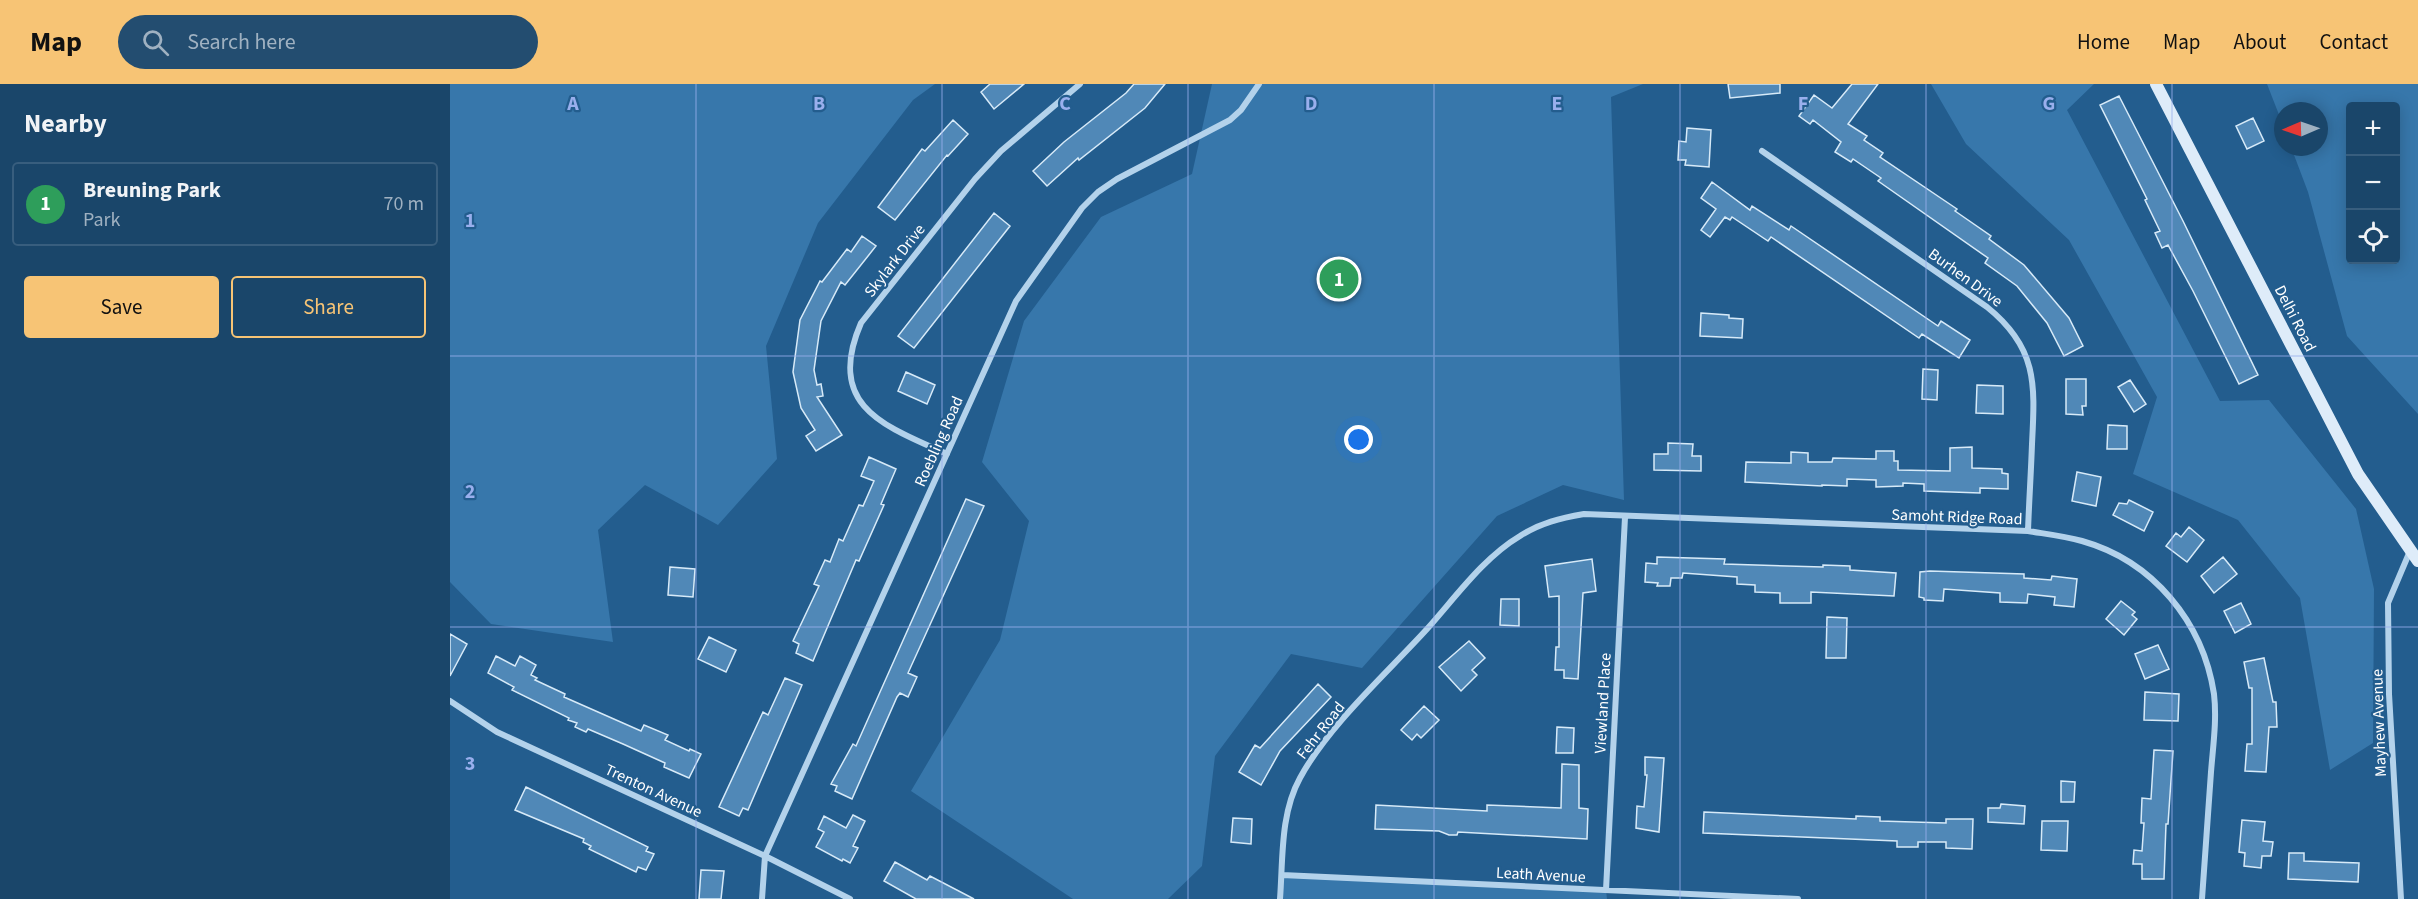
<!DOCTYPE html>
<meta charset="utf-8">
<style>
:root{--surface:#1a466a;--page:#234d70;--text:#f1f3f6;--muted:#9fb1c1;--line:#385e7e;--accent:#f7c475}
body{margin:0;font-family:"Source Sans 3",sans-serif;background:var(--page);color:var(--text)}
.controls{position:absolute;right:18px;top:18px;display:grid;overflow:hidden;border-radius:6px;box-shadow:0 3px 15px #0003}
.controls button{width:54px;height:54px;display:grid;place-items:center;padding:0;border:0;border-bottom:2px solid var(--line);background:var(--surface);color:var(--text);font:30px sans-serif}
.compass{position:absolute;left:1824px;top:18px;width:54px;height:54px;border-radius:50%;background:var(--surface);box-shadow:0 3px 15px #0003;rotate:268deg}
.you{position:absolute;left:909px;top:356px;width:21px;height:21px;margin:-15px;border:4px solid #fff;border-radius:50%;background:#1a73e8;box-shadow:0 0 0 9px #1a73e833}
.badge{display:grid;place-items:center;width:39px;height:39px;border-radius:50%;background:var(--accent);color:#fff;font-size:20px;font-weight:700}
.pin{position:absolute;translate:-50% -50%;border:3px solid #fff;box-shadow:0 2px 6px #0006}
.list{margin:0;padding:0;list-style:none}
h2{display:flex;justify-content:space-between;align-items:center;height:78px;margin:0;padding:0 24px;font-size:26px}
h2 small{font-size:20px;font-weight:400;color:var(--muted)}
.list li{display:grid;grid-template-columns:39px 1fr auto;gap:18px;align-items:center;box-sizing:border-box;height:84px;margin:0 12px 12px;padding:0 12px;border:2px solid var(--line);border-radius:6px}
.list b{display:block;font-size:22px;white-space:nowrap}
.list p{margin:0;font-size:20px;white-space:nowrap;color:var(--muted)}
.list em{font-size:20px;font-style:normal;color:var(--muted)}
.actions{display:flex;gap:12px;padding:18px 24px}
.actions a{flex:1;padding:14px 0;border:2px solid var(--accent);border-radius:6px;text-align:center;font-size:21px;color:var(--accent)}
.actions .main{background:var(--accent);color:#111}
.icon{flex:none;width:33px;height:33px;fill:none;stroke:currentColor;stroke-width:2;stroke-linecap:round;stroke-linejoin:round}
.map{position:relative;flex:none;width:1968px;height:815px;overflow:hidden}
header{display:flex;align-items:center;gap:36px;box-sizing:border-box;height:84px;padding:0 30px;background:var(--accent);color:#111}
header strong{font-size:28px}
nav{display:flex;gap:33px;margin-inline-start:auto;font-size:21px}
.search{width:420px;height:54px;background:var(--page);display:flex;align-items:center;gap:15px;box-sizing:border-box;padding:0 21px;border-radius:33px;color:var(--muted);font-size:22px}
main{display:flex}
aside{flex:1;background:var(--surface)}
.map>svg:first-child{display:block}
</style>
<header>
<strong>Map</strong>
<div class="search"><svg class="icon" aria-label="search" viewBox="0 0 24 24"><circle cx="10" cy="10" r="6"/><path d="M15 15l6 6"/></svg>Search here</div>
<nav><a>Home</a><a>Map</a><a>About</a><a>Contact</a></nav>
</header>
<main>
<aside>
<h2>Nearby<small></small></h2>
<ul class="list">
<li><span class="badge" style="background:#2e9e5b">1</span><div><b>Breuning Park</b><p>Park</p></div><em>70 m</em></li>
</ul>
<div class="actions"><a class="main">Save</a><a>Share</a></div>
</aside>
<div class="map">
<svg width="1968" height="815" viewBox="0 0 1968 815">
<rect width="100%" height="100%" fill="#235d8e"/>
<!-- green -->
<path fill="#3777ab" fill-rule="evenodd" d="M 0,0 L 485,0 L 463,16 L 368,139 L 316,262 L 327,375 L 268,441 L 195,401 L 148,446 L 163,558 L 41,540 L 0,498 Z
M 762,0 L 1193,0 L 1161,13 L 1174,416 L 1113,401 L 1047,432 L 912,584 L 841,570 L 765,672 L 752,782 L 718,815 L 623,815 L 461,707 L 550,556 L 579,437 L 532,378 L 574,237 L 651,133 L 742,90 Z
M 1481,0 L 1644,0 L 1617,26 L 1770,317 L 1819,316 L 1906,425 L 1924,505 L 1923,659 L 1880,686 L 1850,514 L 1788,436 L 1683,390 L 1707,313 L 1619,156 L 1516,60 Z
M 1817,0 L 1968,0 L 1968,330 L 1897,252 L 1858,108 L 1841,63 L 1869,63 L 1869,27 L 1833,27 L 1833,41 ZM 1946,22 L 1946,176 L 1900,176 L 1900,22 Z
M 832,791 L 1156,806 L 1157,815 L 830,815 Z"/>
<!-- building -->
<path fill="#5088b7" stroke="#d7eaf8" stroke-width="1.5" d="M 540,0 L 574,0 L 544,25 L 531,8 Z
M 684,0 L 715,0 L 695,24 L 629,76 L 628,74 L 597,102 L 583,87 L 614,58 L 676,9 Z
M 1278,0 L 1330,0 L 1330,9 L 1280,14 Z
M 1402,0 L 1428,0 L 1398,40 L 1417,52 L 1414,56 L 1433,69 L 1430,73 L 1507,125 L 1505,127 L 1541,152 L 1539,155 L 1574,181 L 1619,234 L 1633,262 L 1614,272 L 1597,239 L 1567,202 L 1535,179 L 1538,174 L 1428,97 L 1431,94 L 1403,75 L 1401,78 L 1385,68 L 1391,58 L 1363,36 L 1360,40 L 1349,32 L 1364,11 L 1382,24 Z
M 1669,12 L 1733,137 L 1808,291 L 1789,300 L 1743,207 L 1718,161 L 1712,164 L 1705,149 L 1710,147 L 1695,116 L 1697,115 L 1650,21 Z
M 1803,34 L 1814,57 L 1797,65 L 1786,42 Z
M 503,36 L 518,50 L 498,72 L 497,71 L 445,136 L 428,123 L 472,65 L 475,67 Z
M 1237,44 L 1261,46 L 1259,83 L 1235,81 L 1236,76 L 1228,76 L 1229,57 L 1236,58 Z
M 1262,98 L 1300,126 L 1302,122 L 1339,146 L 1341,142 L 1488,242 L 1491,237 L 1520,256 L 1509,274 L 1472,250 L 1469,254 L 1321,153 L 1318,157 L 1282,133 L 1280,136 L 1275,133 L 1260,153 L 1251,146 L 1266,125 L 1251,114 Z
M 544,129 L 560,142 L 464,264 L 448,252 Z
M 412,152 L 426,162 L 395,201 L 391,198 L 371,237 L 364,286 L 367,301 L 371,300 L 373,312 L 367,313 L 392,351 L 366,367 L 356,352 L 365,346 L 351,324 L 343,288 L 350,236 L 370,197 L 372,198 L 397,165 L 401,168 Z
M 1251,229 L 1279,231 L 1279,234 L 1293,235 L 1292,254 L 1250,252 Z
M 1473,285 L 1488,286 L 1487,316 L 1472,315 Z
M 456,288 L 485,301 L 477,320 L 448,307 Z
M 1616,295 L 1636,295 L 1636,322 L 1632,322 L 1633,331 L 1616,330 Z
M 1680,296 L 1696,320 L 1684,328 L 1668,303 Z
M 1527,301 L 1553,302 L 1553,330 L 1526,329 Z
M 1658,341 L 1677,342 L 1677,365 L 1657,365 Z
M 1218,359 L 1243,360 L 1242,372 L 1251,372 L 1251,387 L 1204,386 L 1204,370 L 1218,370 Z
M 1522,363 L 1522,384 L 1552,385 L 1552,389 L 1558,390 L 1558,405 L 1530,404 L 1530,409 L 1474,407 L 1474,400 L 1453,399 L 1453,402 L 1426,403 L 1426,396 L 1397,395 L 1397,402 L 1372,401 L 1372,402 L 1295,398 L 1296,378 L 1341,379 L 1341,368 L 1358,369 L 1358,378 L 1382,378 L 1383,374 L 1426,375 L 1426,367 L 1444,367 L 1444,377 L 1448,377 L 1448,386 L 1500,387 L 1500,364 Z
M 419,373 L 446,385 L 431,420 L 434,421 L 409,477 L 406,476 L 363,577 L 346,569 L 349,560 L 343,557 L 369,502 L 364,500 L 375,476 L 380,478 L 389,455 L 393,457 L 409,421 L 413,422 L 424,397 L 411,392 Z
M 1627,388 L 1651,393 L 1646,422 L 1622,417 Z
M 516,415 L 534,422 L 458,589 L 467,593 L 458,613 L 450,609 L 447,613 L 402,715 L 385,707 L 387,702 L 381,700 L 403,660 L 406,662 Z
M 1679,416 L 1703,428 L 1694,447 L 1663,431 L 1669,419 L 1677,420 Z
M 1739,443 L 1754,456 L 1737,478 L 1716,462 L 1726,449 L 1731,453 Z
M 1207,473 L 1275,475 L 1274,480 L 1373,483 L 1373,481 L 1400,482 L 1400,486 L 1446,489 L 1444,512 L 1361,508 L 1361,519 L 1330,519 L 1330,509 L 1305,508 L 1305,501 L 1287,500 L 1287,493 L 1233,489 L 1232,494 L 1221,494 L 1220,502 L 1207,502 L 1208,499 L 1195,498 L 1196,479 L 1207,480 Z
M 1773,473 L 1787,490 L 1764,509 L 1751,492 Z
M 1142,475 L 1146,507 L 1133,509 L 1128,595 L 1114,594 L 1114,586 L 1105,586 L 1106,563 L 1109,563 L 1109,512 L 1099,513 L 1095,482 Z
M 220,483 L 245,485 L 243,513 L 218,511 Z
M 1480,487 L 1574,490 L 1574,494 L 1601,496 L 1602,492 L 1627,495 L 1624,523 L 1604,521 L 1605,513 L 1578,510 L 1577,519 L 1550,518 L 1550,509 L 1494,505 L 1493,517 L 1474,516 L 1474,514 L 1469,513 L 1470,488 Z
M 1051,515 L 1069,515 L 1069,542 L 1050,541 Z
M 1671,517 L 1685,528 L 1682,531 L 1687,535 L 1674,551 L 1656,535 Z
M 1791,519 L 1801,540 L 1785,549 L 1774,527 Z
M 1377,533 L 1397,534 L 1396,574 L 1376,574 Z
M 0,550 L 17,560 L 0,592 Z
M 259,553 L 286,566 L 276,588 L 248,575 Z
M 1019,557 L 1035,574 L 1022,586 L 1027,591 L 1011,607 L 989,583 Z
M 1708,561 L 1719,585 L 1695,595 L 1685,570 Z
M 46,572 L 65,582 L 70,572 L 86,581 L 81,591 L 87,594 L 85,596 L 115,610 L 114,613 L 191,647 L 194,641 L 218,651 L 215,656 L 239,667 L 240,665 L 251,670 L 239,694 L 214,683 L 215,679 L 173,660 L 138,645 L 136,648 L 125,643 L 127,639 L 118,636 L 119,634 L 62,606 L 64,603 L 38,589 Z
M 1814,574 L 1823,618 L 1826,618 L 1827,643 L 1819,643 L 1816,688 L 1795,687 L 1797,660 L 1802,660 L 1802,604 L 1799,604 L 1794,578 Z
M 335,594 L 352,601 L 298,726 L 293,724 L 289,732 L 269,723 L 313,628 L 318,631 Z
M 868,600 L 881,613 L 830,667 L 811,701 L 789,688 L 805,661 L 810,664 Z
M 1695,608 L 1729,610 L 1728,637 L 1694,636 Z
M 974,622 L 989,636 L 971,654 L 967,650 L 962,656 L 951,646 Z
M 1107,643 L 1124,644 L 1123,669 L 1106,669 Z
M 1704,666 L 1723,667 L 1718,740 L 1716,740 L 1714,795 L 1692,795 L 1692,780 L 1683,780 L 1684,766 L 1692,767 L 1694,739 L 1691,739 L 1692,714 L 1701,715 Z
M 1195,673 L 1214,674 L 1209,748 L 1186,744 L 1187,722 L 1194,723 L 1197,691 L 1195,691 Z
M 1112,680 L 1129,681 L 1129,724 L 1138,725 L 1137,755 L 1008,748 L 1007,751 L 999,751 L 989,747 L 925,745 L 926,721 L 1037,727 L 1037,721 L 1111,724 Z
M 1611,697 L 1625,698 L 1624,718 L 1611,718 Z
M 76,703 L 198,763 L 196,767 L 204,770 L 196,786 L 188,783 L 186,788 L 139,765 L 141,762 L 133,758 L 134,755 L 65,726 Z
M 1551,720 L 1575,722 L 1574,740 L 1538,738 L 1538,724 L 1550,724 Z
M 1254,728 L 1406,735 L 1406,732 L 1430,733 L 1430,737 L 1496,739 L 1496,735 L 1523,735 L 1522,765 L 1496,764 L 1496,758 L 1468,758 L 1468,763 L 1447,763 L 1447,757 L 1253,749 Z
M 403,731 L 415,737 L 403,762 L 408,764 L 400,779 L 393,775 L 392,777 L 366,763 L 374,748 L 368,745 L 374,732 L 396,744 Z
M 783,734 L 802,735 L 801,760 L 781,758 Z
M 1792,736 L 1815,738 L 1813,757 L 1823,758 L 1821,772 L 1812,772 L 1811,784 L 1794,782 L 1795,769 L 1789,768 Z
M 1592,737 L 1618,737 L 1617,767 L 1591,766 Z
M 1839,769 L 1854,769 L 1854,777 L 1909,779 L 1908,798 L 1838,795 Z
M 445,778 L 477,796 L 480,792 L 524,815 L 466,815 L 434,797 Z
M 251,786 L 274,787 L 271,815 L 249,815 Z"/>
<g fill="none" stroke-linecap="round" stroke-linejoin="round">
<!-- street -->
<path stroke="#b3d2eb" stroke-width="6" d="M 1312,67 L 1537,223 C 1588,264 1585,301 1582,360 C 1581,389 1579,418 1578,447
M 497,370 C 434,342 375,322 411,239 L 525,95 L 551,67 L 630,0
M 0,617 L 47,648 L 315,772 L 400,815
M 832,791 L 1348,815
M 1156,806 L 1175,433
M 312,815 L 315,772 L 566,217 L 632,124 L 648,108 L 667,95 L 780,36 L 791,26 L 809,0
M 830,815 C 833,776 830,730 850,694 C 878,642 936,590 977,545 C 1005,514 1033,474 1070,452 C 1090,439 1111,434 1134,430 L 1578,447 C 1596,450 1614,452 1632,457 C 1703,477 1753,538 1764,610 C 1767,636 1763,662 1761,688 C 1758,730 1755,773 1752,815
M 1951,815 L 1939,610 L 1938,519 L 1960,467"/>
<!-- secondary -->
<path stroke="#deecf9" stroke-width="12" d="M 1706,0 L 1908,390 L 1968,477"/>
</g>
<!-- grid -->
<path fill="none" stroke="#99afed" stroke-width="1.5" stroke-opacity="0.55" d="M 246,0 L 246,815M 492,0 L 492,815M 738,0 L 738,815M 984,0 L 984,815M 1230,0 L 1230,815M 1476,0 L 1476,815M 1722,0 L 1722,815M 0,272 L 1968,272M 0,543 L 1968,543"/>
<g text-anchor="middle" stroke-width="4.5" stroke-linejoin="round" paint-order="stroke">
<!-- street labels -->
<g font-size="16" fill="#fff" stroke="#235d8e">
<text transform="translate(444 176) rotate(-52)" y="6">Skylark Drive</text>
<text transform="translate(1516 193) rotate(36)" y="6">Burhen Drive</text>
<text transform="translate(1846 234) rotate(63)" y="6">Delhi Road</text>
<text transform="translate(488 357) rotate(-66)" y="6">Roebling Road</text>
<text transform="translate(1507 432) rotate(2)" y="6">Samoht Ridge Road</text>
<text transform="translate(1152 619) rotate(-87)" y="6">Viewland Place</text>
<text transform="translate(1928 639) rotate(-92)" y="6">Mayhew Avenue</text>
<text transform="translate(870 646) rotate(-52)" y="6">Fehr Road</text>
<text transform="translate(204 706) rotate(25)" y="6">Trenton Avenue</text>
<text transform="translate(1091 790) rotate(3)" y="6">Leath Avenue</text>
</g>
</g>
<g font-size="20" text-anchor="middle" font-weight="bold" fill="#99afed" stroke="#235d8e" stroke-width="4.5" stroke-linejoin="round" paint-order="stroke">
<text x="123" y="26">A</text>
<text x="369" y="26">B</text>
<text x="615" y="26">C</text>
<text x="861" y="26">D</text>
<text x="1107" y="26">E</text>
<text x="1353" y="26">F</text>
<text x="1599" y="26">G</text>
<text x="20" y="143">1</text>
<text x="20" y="414">2</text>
<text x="20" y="686">3</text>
</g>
</svg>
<div class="controls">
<button>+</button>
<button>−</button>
<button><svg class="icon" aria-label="locate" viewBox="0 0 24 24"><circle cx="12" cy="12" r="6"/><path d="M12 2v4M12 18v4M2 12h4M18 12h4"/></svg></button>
</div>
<svg class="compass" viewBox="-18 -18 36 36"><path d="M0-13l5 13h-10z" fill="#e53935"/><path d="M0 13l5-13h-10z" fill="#9fb1c1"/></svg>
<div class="you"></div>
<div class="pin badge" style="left:889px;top:195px;background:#2e9e5b">1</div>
</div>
</main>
